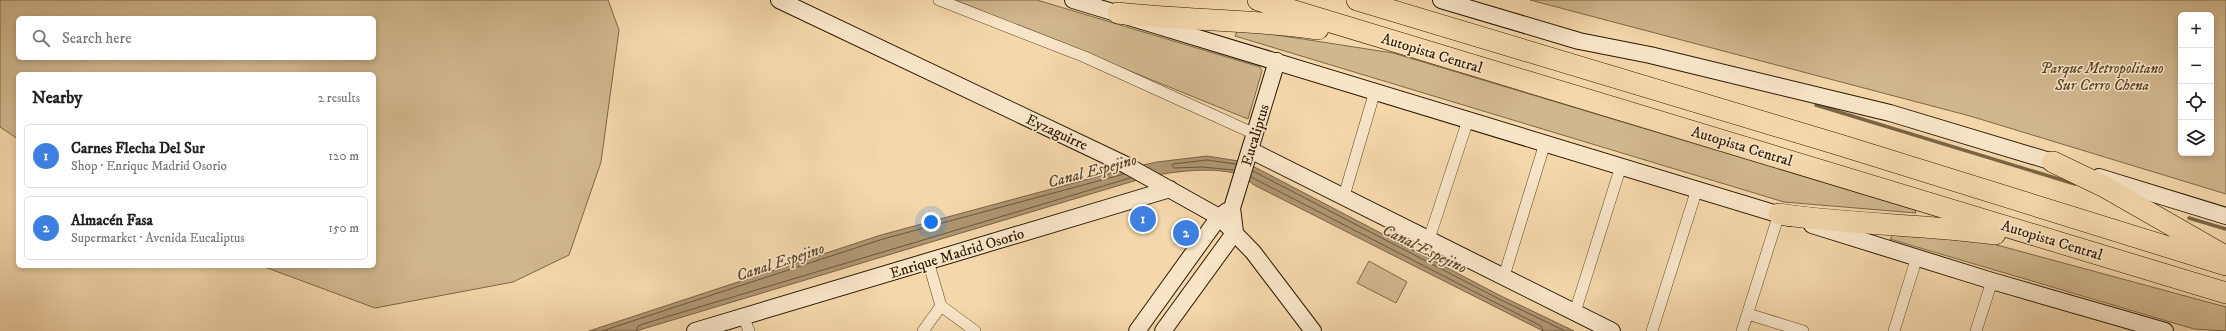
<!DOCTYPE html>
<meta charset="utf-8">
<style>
:root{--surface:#fff;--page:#f6f6f6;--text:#202124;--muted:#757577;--line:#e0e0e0;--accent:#8f2418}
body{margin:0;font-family:"IM FELL DW Pica",serif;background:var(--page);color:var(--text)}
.controls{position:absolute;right:12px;top:12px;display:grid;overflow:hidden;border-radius:6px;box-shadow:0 2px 6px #0003}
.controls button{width:36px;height:36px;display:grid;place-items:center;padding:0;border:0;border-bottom:1px solid var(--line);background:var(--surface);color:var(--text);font:20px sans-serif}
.you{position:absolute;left:931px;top:222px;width:14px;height:14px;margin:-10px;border:3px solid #fff;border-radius:50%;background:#1a73e8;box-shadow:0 0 0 6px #1a73e833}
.badge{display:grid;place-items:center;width:26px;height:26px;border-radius:50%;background:var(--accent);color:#fff;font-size:13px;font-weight:700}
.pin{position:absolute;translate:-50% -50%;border:2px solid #fff;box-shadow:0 1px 4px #0006}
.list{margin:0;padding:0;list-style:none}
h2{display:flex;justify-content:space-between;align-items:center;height:52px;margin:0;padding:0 16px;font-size:17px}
h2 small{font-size:13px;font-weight:400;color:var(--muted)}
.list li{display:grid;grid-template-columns:26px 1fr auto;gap:12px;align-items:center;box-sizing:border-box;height:64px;margin:0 8px 8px;padding:0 8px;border:1px solid var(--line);border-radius:6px}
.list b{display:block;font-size:15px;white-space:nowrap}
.list p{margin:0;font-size:13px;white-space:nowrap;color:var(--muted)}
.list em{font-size:13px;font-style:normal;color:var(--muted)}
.icon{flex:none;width:22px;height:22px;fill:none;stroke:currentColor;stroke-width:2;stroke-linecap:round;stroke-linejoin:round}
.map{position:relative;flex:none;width:2226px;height:331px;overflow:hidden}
.search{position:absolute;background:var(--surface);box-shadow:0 2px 6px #0003;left:16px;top:16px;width:360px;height:44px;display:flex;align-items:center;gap:10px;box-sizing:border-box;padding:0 14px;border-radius:6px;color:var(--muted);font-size:15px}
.panel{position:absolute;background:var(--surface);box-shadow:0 2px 6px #0003;left:16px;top:72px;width:360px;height:196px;border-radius:6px}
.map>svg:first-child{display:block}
</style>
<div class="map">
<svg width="2226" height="331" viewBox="0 0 2226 331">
<rect width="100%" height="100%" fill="#f4d7ab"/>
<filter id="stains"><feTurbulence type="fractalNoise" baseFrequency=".005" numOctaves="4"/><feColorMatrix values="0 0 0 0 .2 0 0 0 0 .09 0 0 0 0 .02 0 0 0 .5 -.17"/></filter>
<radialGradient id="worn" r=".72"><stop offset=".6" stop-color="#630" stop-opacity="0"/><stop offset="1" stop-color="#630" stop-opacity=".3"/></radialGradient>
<!-- green -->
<path fill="#d1b78e" stroke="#7d6848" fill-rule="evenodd" d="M 0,0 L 608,0 L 619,30 L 601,162 L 569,255 L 513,282 L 375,308 L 262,266 L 374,266 L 374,74 L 18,74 L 18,139 L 0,127 ZM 18,18 L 374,18 L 374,58 L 18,58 Z
M 955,0 L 1037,0 L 1260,67 L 1262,71 L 1248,119 Z
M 1530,0 L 2226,0 L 2226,194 L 1970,116 ZM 2181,15 L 2211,15 L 2211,153 L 2181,153 Z
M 1238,29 L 1393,53 L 1915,210 L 1916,213 L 1784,202 L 1235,36 Z
M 1896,230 L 1971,238 L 2226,307 L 2226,331 L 2194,329 L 1890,239 Z
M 1369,261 L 1407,282 L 1396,303 L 1357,283 Z"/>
<!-- water -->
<path fill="#af9672" stroke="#796445" d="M 1207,156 L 1245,162 L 1501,296 L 1574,331 L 1543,331 L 1254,185 C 1250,182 1246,178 1242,176 C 1219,165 1170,172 1147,177 L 636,331 L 589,331 L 881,235 L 1129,168 L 1157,162 Z"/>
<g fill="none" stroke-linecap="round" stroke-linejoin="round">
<!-- shore -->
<path stroke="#6c583a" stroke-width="1" d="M 1234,170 L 1202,167 L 1174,168 L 1172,165 L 1173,164 L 1207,160 L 1236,164
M 1253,171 L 1499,299 L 1565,331
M 1251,177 L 1541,326 L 1543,331
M 602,331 L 883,239 L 1124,174
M 636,331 L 638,326 L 646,323 L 1130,178"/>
<!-- stream -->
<path stroke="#796445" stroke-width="3.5" d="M 1816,105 L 2075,184
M 2189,218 L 2226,229"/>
<!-- street casing -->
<g stroke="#5c482c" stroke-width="12">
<path id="street" d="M 939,0 L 1085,57 L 1255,134
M 1344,196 L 1375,91
M 1429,239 L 1468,120
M 928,261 L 941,306 L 975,331
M 1504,276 L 1545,143
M 1575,312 L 1621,166
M 1748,314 L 1803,331
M 743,316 L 749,331
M 923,331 L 941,306
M 1652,331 L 1697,189
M 1742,331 L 1779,214
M 1894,331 L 1917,257
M 1976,331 L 1992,281"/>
</g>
<!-- secondary casing -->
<g stroke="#291902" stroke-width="18">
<path id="secondary" d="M 779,0 L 1126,165 L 1219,217 L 1253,252 L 1313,331
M 1073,0 L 1790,218
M 1441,0 L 1579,41 L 1650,55 L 1890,113 L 2063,165
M 1250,150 L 1612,331
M 2099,177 L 2226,216
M 1812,225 L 1992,281 L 2165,331
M 1235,232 L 1232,208 L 1277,61
M 695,331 L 1170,189
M 1137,331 L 1219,217 L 1227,211
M 1163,331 L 1235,232"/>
</g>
<!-- highway casing -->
<g stroke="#291902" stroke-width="22">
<path id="highway" d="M 1258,0 L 2226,293
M 1357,0 L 1840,145 L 2226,265
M 1118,13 C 1185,21 1252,19 1318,29
M 2053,162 L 2103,186 L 2220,253
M 1779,214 C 1851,225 1923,224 1995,234"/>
</g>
<!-- street -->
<use href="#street" stroke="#f8e5c8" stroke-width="11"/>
<!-- secondary -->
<use href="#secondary" stroke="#f8e5c8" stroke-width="16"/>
<!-- highway -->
<use href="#highway" stroke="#f4d7ab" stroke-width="21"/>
</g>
<g text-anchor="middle" stroke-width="3" stroke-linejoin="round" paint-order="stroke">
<!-- street labels -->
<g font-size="15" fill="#291902" stroke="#f8e5c8">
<text transform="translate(1432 53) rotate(17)" y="5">Autopista Central</text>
<text transform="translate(1057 132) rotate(25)" y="5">Eyzaguirre</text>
<text transform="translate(1255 135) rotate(-73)" y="5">Eucaliptus</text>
<text transform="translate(1742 146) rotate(17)" y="5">Autopista Central</text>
<text transform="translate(2052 240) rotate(17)" y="5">Autopista Central</text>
<text transform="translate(957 253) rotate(-17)" y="5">Enrique Madrid Osorio</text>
</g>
<!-- park labels -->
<g font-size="15" font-style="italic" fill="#5b482c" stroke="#f8e5c8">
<text x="2102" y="73">Parque Metropolitano<tspan x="2102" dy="17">Sur Cerro Chena</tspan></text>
</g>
<!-- water labels -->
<g font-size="16" font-style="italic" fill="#5f4b2f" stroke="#f8e5c8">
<text transform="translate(1092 170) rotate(-15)" y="6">Canal Espejino</text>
<text transform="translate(1425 248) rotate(26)" y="6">Canal Espejino</text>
<text transform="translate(780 261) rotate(-18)" y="6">Canal Espejino</text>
</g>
</g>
<rect width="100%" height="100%" filter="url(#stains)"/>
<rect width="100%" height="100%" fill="url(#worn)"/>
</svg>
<div class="controls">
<button>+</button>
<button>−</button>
<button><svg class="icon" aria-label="locate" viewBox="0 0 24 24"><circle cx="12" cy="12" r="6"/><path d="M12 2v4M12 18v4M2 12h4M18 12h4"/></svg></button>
<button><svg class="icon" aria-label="layers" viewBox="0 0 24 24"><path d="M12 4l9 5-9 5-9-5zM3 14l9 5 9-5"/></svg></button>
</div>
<div class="you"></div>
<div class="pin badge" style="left:1143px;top:219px;background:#3f7fe0">1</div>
<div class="pin badge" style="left:1186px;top:233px;background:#3f7fe0">2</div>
<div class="search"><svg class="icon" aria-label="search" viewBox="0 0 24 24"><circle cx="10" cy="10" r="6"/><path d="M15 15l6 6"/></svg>Search here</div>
<section class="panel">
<h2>Nearby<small>2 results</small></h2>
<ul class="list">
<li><span class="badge" style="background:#3f7fe0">1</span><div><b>Carnes Flecha Del Sur</b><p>Shop · Enrique Madrid Osorio</p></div><em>120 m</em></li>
<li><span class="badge" style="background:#3f7fe0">2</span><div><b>Almacén Fasa</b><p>Supermarket · Avenida Eucaliptus</p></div><em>150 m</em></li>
</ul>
</section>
</div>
